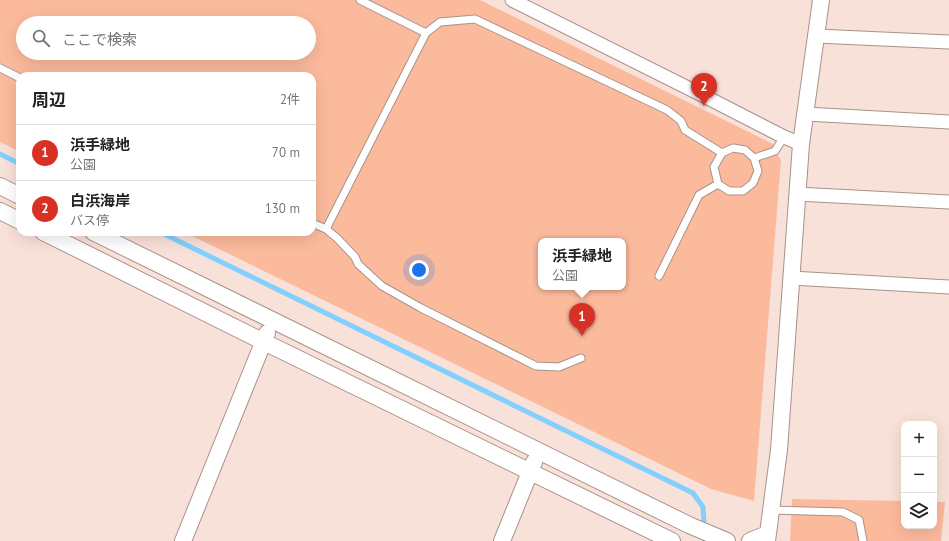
<!DOCTYPE html>
<html lang="ja">
<meta charset="utf-8">
<style>
:root{--surface:#fff;--page:#f6f6f6;--text:#222;--muted:#767676;--line:#e0e0e0;--accent:#d93025}
body{margin:0;font-family:"PT Sans","Noto Sans JP",sans-serif;background:var(--page);color:var(--text)}
.controls{position:absolute;right:12px;bottom:12px;display:grid;overflow:hidden;border-radius:8px;box-shadow:0 4px 16px #0002}
.controls button{width:36px;height:36px;display:grid;place-items:center;padding:0;border:0;border-bottom:1px solid var(--line);background:var(--surface);color:var(--text);font:20px sans-serif}
.you{position:absolute;left:419px;top:270px;width:14px;height:14px;margin:-10px;border:3px solid #fff;border-radius:50%;background:#1a73e8;box-shadow:0 0 0 6px #1a73e833}
.badge{display:grid;place-items:center;width:26px;height:26px;border-radius:50%;background:var(--accent);color:#fff;font-size:13px;font-weight:700}
.pin{position:absolute;translate:-50% -33px;filter:drop-shadow(0 1px 2px #0008)}
.pin::after{content:'';position:absolute;top:21px;width:14px;height:12px;background:inherit;clip-path:polygon(0 0,100% 0,50% 100%)}
.popup{position:absolute;left:538px;top:238px;width:88px;height:52px;box-sizing:border-box;display:grid;place-content:center;border-radius:8px;background:var(--surface);filter:drop-shadow(0 1px 3px #0005);font-size:13px;white-space:nowrap;color:var(--muted)}
.popup b{font-size:15px;color:var(--text)}
.popup::after{content:'';position:absolute;left:50%;top:100%;margin-left:-8px;border:8px solid transparent;border-top-color:var(--surface)}
.list{margin:0;padding:0;list-style:none}
h2{display:flex;justify-content:space-between;align-items:center;height:52px;margin:0;padding:0 16px;font-size:17px}
h2 small{font-size:13px;font-weight:400;color:var(--muted)}
.list li{display:grid;grid-template-columns:26px 1fr auto;gap:12px;align-items:center;box-sizing:border-box;height:56px;padding:0 16px;border-top:1px solid var(--line)}
.list b{display:block;font-size:15px;white-space:nowrap}
.list p{margin:0;font-size:13px;white-space:nowrap;color:var(--muted)}
.list em{font-size:13px;font-style:normal;color:var(--muted)}
.icon{flex:none;width:22px;height:22px;fill:none;stroke:currentColor;stroke-width:2;stroke-linecap:round;stroke-linejoin:round}
.map{position:relative;flex:none;width:949px;height:541px;overflow:hidden}
.search{position:absolute;background:var(--surface);box-shadow:0 4px 16px #0002;left:16px;top:16px;width:300px;height:44px;display:flex;align-items:center;gap:10px;box-sizing:border-box;padding:0 14px;border-radius:22px;color:var(--muted);font-size:15px}
.panel{position:absolute;background:var(--surface);box-shadow:0 4px 16px #0002;left:16px;top:72px;width:300px;height:164px;border-radius:12px}
.map>svg:first-child{display:block}
</style>
<div class="map">
<svg width="949" height="541" viewBox="0 0 949 541">
<rect width="100%" height="100%" fill="#f8e1d8"/>
<!-- green -->
<path fill="#fcba9d" fill-rule="evenodd" d="M 0,0 L 480,0 L 773,144 L 775,151 L 781,160 L 754,501 L 711,489 L 184,232 L 312,232 L 312,76 L 20,76 L 20,152 L 0,142 ZM 23,23 L 309,23 L 309,53 L 23,53 ZM 541,241 L 623,241 L 623,287 L 541,287 Z
M 792,499 L 904,501 L 904,526 L 934,526 L 934,502 L 945,502 L 941,541 L 790,541 Z"/>
<g fill="none" stroke-linecap="round" stroke-linejoin="round">
<!-- stream -->
<path stroke="#82d0fe" stroke-width="5" d="M 0,154 L 20,164
M 160,232 L 693,493 L 703,507 L 705,541"/>
<!-- service casing -->
<g stroke="#a7938a" stroke-width="9">
<path id="service" d="M 360,0 L 426,33
M 0,68 L 20,78
M 733,148 L 745,150 L 754,158 L 758,171 L 753,183 L 743,191 L 729,191 L 718,184 L 714,167 L 722,153 Z
M 754,158 L 775,151 L 784,137
M 312,223 L 326,229 L 337,238 L 355,257 L 358,264 L 382,286 L 421,308 L 536,366 L 559,367 L 581,358
M 326,229 L 426,33 L 440,22 L 475,19 L 667,110 L 681,121 L 685,130 L 722,153
M 659,276 L 699,195 L 718,184
M 771,510 L 843,512 L 859,520 L 863,541"/>
</g>
<!-- minor casing -->
<g stroke="#a7938a" stroke-width="15">
<path id="minor" d="M 512,0 L 708,98 L 784,137 L 801,144
M 816,36 L 949,42
M 806,114 L 949,122
M 797,194 L 949,202
M 791,278 L 949,287"/>
</g>
<!-- tertiary casing -->
<g stroke="#a7938a" stroke-width="18">
<path id="tertiary" d="M 0,186 L 20,196
M 0,211 L 20,221
M 43,232 L 264,342 L 672,541
M 93,232 L 689,525 L 727,541
M 183,541 L 267,333
M 502,541 L 534,462
M 750,541 L 767,534
M 767,541 L 779,450 L 801,144 L 821,0"/>
</g>
<!-- service -->
<use href="#service" stroke="#fff" stroke-width="7"/>
<!-- minor -->
<use href="#minor" stroke="#fff" stroke-width="13"/>
<!-- tertiary -->
<use href="#tertiary" stroke="#fff" stroke-width="16"/>
</g>
</svg>
<div class="controls">
<button>+</button>
<button>−</button>
<button><svg class="icon" aria-label="layers" viewBox="0 0 24 24"><path d="M12 4l9 5-9 5-9-5zM3 14l9 5 9-5"/></svg></button>
</div>
<div class="you"></div>
<div class="pin badge" style="left:582px;top:336px">1</div>
<div class="popup"><b>浜手緑地</b>公園</div>
<div class="pin badge" style="left:704px;top:106px">2</div>
<div class="search"><svg class="icon" aria-label="search" viewBox="0 0 24 24"><circle cx="10" cy="10" r="6"/><path d="M15 15l6 6"/></svg>ここで検索</div>
<section class="panel">
<h2>周辺<small>2件</small></h2>
<ul class="list">
<li><span class="badge">1</span><div><b>浜手緑地</b><p>公園</p></div><em>70 m</em></li>
<li><span class="badge">2</span><div><b>白浜海岸</b><p>バス停</p></div><em>130 m</em></li>
</ul>
</section>
</div>
